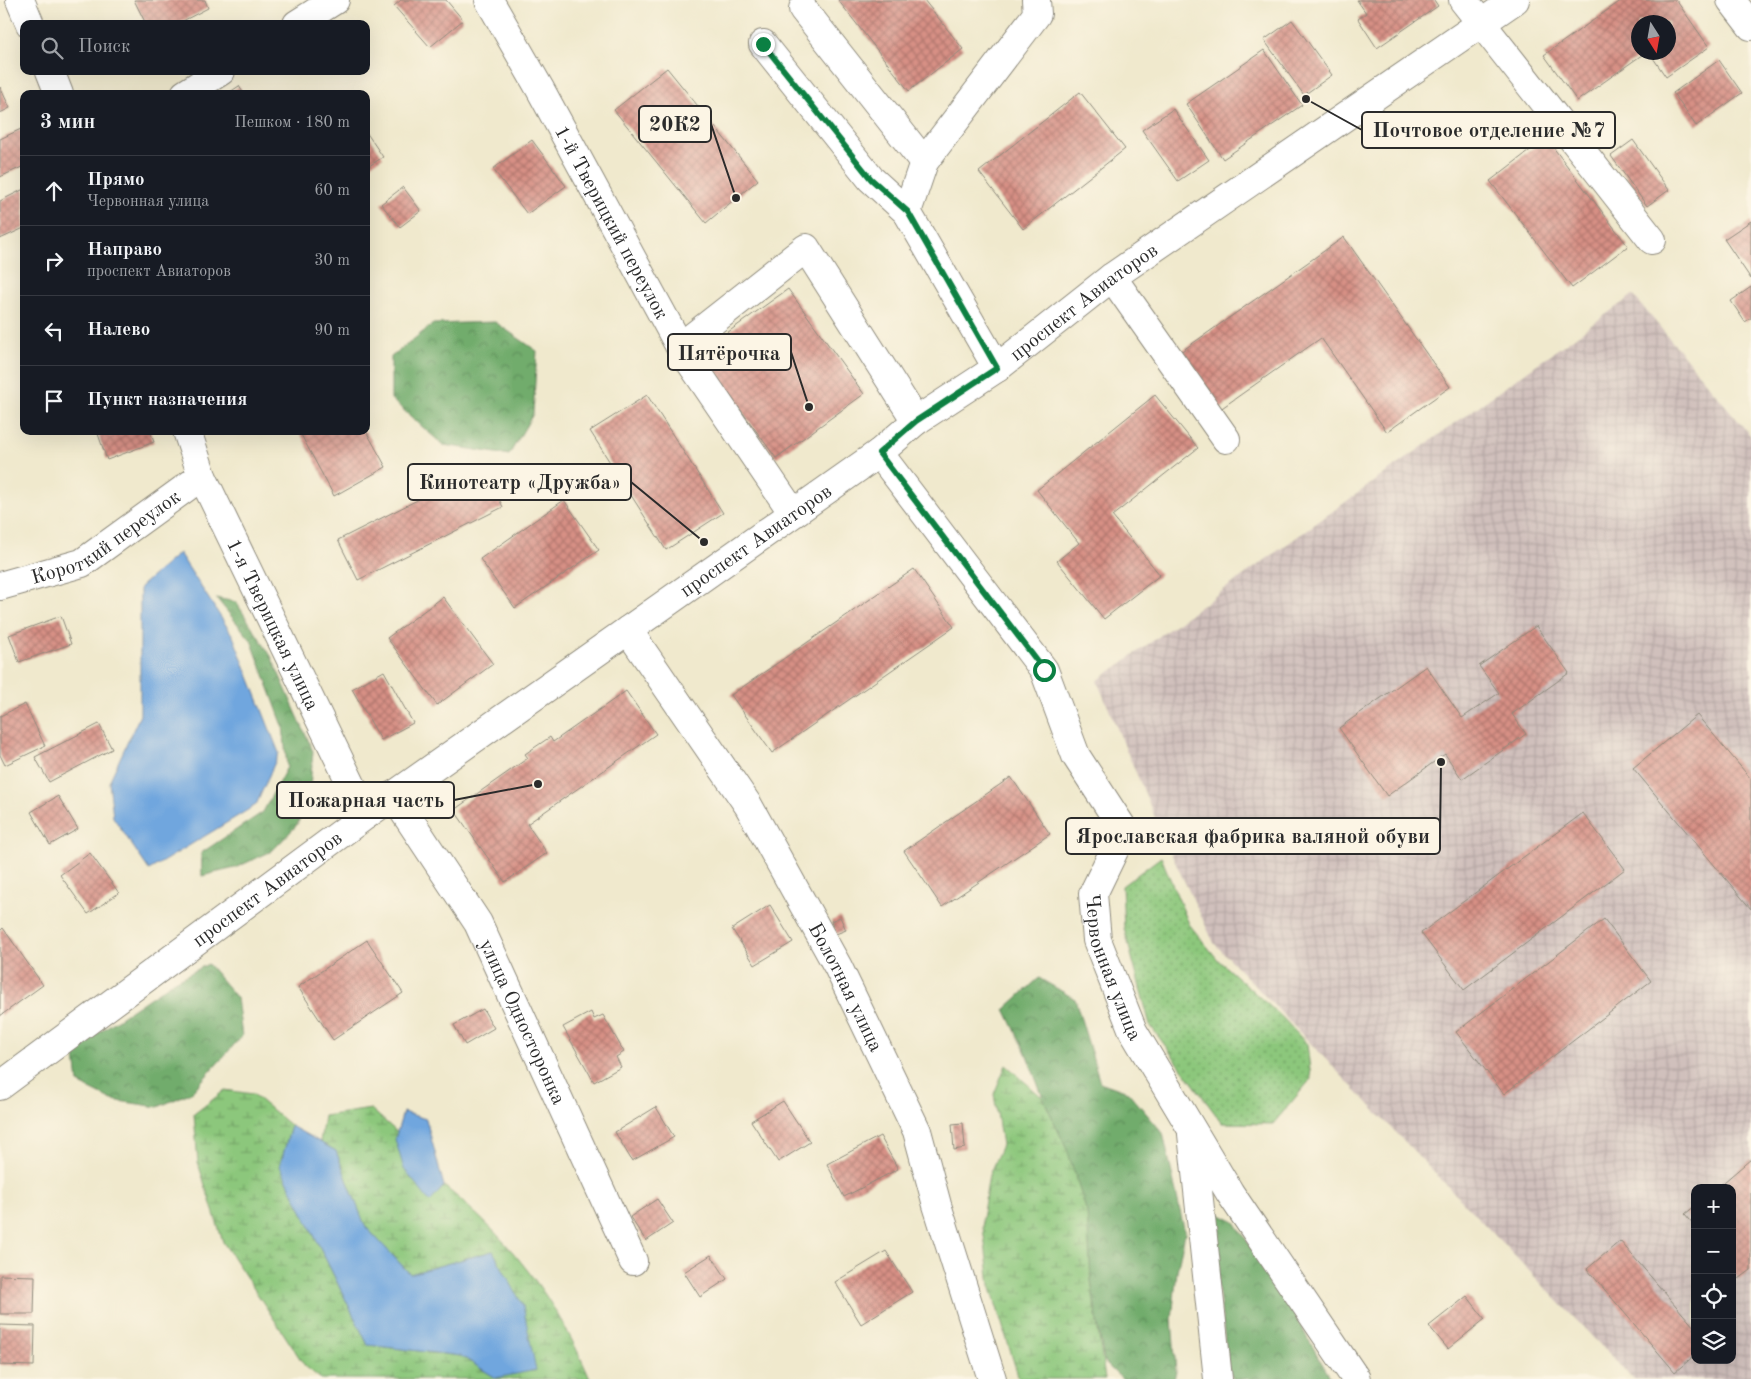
<!DOCTYPE html>
<html lang="ru">
<meta charset="utf-8">
<style>
:root{--surface:#171b24;--page:#242831;--text:#f1f3f6;--muted:#9ea1a6;--line:#363941}
body{margin:0;font-family:"Old Standard TT",serif;background:var(--page);color:var(--text)}
.controls{position:absolute;right:15px;bottom:15px;display:grid;overflow:hidden;border-radius:10px;box-shadow:0 5px 20px #0002}
.controls button{width:45px;height:45px;display:grid;place-items:center;padding:0;border:0;border-bottom:1px solid var(--line);background:var(--surface);color:var(--text);font:25px sans-serif}
.compass{position:absolute;left:1631px;top:15px;width:45px;height:45px;border-radius:50%;background:var(--surface);box-shadow:0 5px 20px #0002;rotate:169deg}
.stop{position:absolute;width:15px;height:15px;margin:-11px;border:4px solid #0b8043;border-radius:50%;background:#fff}
.stop.end{background:#0b8043;border-color:#fff;box-shadow:0 1px 5px #0008}
.list{margin:0;padding:0;list-style:none}
h2{display:flex;justify-content:space-between;align-items:center;height:65px;margin:0;padding:0 20px;font-size:21px}
h2 small{font-size:16px;font-weight:400;color:var(--muted)}
.list li{display:grid;grid-template-columns:32px 1fr auto;gap:15px;align-items:center;box-sizing:border-box;height:70px;padding:0 20px;border-top:1px solid var(--line)}
.list b{display:block;font-size:19px;white-space:nowrap}
.list p{margin:0;font-size:16px;white-space:nowrap;color:var(--muted)}
.list em{font-size:16px;font-style:normal;color:var(--muted)}
.icon{flex:none;width:28px;height:28px;fill:none;stroke:currentColor;stroke-width:2;stroke-linecap:round;stroke-linejoin:round}
.map{position:relative;flex:none;width:1751px;height:1379px;overflow:hidden}
.search{position:absolute;background:var(--surface);box-shadow:0 5px 20px #0002;left:20px;top:20px;width:350px;height:55px;display:flex;align-items:center;gap:12px;box-sizing:border-box;padding:0 18px;border-radius:10px;color:var(--muted);font-size:19px}
.panel{position:absolute;background:var(--surface);box-shadow:0 5px 20px #0002;left:20px;top:90px;width:350px;height:345px;border-radius:10px}
.map>svg:first-child{display:block}
</style>
<div class="map">
<svg width="1751" height="1379" viewBox="0 0 1751 1379">
<defs>
<pattern id="industrial-grid" width="8" height="8" patternUnits="userSpaceOnUse" patternTransform="scale(1.25)"><rect width="8" height="8" fill="#d0c0bc"/><path d="M0 4h8M4 0v8" fill="none" stroke="#b3a5a2"/></pattern>
<pattern id="grass-dots" width="8" height="8" patternUnits="userSpaceOnUse" patternTransform="scale(1.25)"><rect width="8" height="8" fill="#8cc77c"/><path d="M2 2h.1M6 6h.1" fill="none" stroke="#73a266" stroke-width="1.8" stroke-linecap="round"/></pattern>
<pattern id="forest-crowns" width="20" height="18" patternUnits="userSpaceOnUse" patternTransform="scale(1.25)"><rect width="20" height="18" fill="#71ac6c"/><path d="M2 6a3 3 0 1 1 6 0M12 15a3 3 0 1 1 6 0" fill="none" stroke="#5d8c59"/></pattern>
<pattern id="wetland-marsh" width="20" height="14" patternUnits="userSpaceOnUse" patternTransform="scale(1.25)"><rect width="20" height="14" fill="#8cc77c"/><path d="M1 5h8M5 5V1M11 12h8M15 12V8" fill="none" stroke="#73a266"/></pattern>
<pattern id="building-cross-hatch" width="8" height="8" patternUnits="userSpaceOnUse" patternTransform="scale(1.25)"><rect width="8" height="8" fill="#d79085"/><path d="M0 0l8 8M0 8l8-8" fill="none" stroke="#af766d"/></pattern>
</defs>
<rect width="100%" height="100%" fill="#fcf5e5"/>
<filter id="ink" filterUnits="userSpaceOnUse"><feTurbulence type="fractalNoise" baseFrequency=".02" numOctaves="2"/><feDisplacementMap in="SourceGraphic" scale="10" xChannelSelector="R" yChannelSelector="G"/><feConvolveMatrix kernelMatrix="1 2 1 2 8 2 1 2 1" color-interpolation-filters="sRGB"/></filter>
<filter id="wash" filterUnits="userSpaceOnUse"><feTurbulence type="fractalNoise" baseFrequency=".0096" numOctaves="4" result="noise"/><feDisplacementMap in="SourceGraphic" scale="20" xChannelSelector="R" yChannelSelector="G"/><feGaussianBlur stdDeviation="1.12" result="paint"/><feColorMatrix in="noise" values="0 0 0 0 0 0 0 0 0 0 0 0 0 0 0 0 0 1.4 0 .05"/><feComposite in="paint" operator="in"/></filter>
<g filter="url(#wash)">
<rect width="100%" height="100%" fill="#f0e9cd"/>
<!-- industrial -->
<path fill="url(#industrial-grid)" fill-rule="evenodd" d="M 1633,295 L 1751,436 L 1751,1379 L 1633,1379 L 1214,943 L 1166,843 L 1097,681 ZM 1695,1188 L 1732,1188 L 1732,1360 L 1695,1360 Z"/>
<!-- grass -->
<path fill="url(#grass-dots)" stroke="#5c7954" d="M 1161,857 L 1189,924 L 1219,961 L 1282,1017 L 1307,1044 L 1311,1079 L 1273,1124 L 1222,1123 L 1150,1025 L 1124,928 L 1122,886 Z"/>
<!-- forest -->
<path fill="url(#forest-crowns)" stroke="#4e6c4c" d="M 495,322 L 537,351 L 533,414 L 509,455 L 443,445 L 391,399 L 391,357 L 433,324 Z
M 216,598 L 236,602 L 271,656 L 313,751 L 309,801 L 296,826 L 272,851 L 235,868 L 202,876 L 201,853 L 263,812 L 287,767 L 283,726 L 251,640 Z
M 208,964 L 237,998 L 242,1036 L 192,1092 L 158,1107 L 112,1100 L 78,1083 L 75,1056 L 92,1037 L 173,982 Z
M 1039,978 L 1075,999 L 1100,1082 L 1128,1092 L 1163,1133 L 1185,1233 L 1177,1271 L 1172,1319 L 1176,1372 L 1174,1379 L 1122,1379 L 1104,1362 L 1091,1281 L 1087,1213 L 1067,1150 L 1043,1098 L 1026,1053 L 1005,1009 Z
M 1215,1212 L 1235,1222 L 1294,1314 L 1331,1379 L 1233,1379 L 1229,1372 L 1211,1230 Z"/>
<!-- wetland -->
<path fill="url(#wetland-marsh)" stroke="#5c7954" d="M 1006,1065 L 1043,1098 L 1067,1150 L 1087,1213 L 1091,1281 L 1105,1379 L 1019,1379 L 990,1285 L 982,1219 L 989,1175 L 1002,1145 L 994,1094 Z
M 225,1090 L 253,1094 L 291,1126 L 280,1166 L 368,1345 L 461,1356 L 496,1378 L 493,1251 L 410,1274 L 365,1226 L 336,1151 L 320,1142 L 324,1116 L 371,1109 L 397,1132 L 395,1139 L 430,1201 L 444,1186 C 511,1240 557,1300 590,1379 L 321,1379 L 305,1366 L 223,1242 L 198,1163 L 194,1114 Z"/>
<!-- water -->
<path fill="#6fa6de" stroke="#4d6884" d="M 179,553 L 233,636 L 279,753 L 256,805 L 149,870 L 113,817 L 109,782 L 140,715 L 140,587 Z
M 403,1112 L 426,1119 L 444,1186 L 430,1202 L 404,1169 L 395,1139 Z
M 291,1126 L 336,1151 L 365,1226 L 410,1274 L 493,1251 L 523,1306 L 536,1370 L 496,1378 L 461,1356 L 368,1345 L 280,1166 Z"/>
<g id="blocks">
<!-- building -->
<path fill="url(#building-cross-hatch)" d="M 134,0 L 205,0 L 208,8 L 177,24 L 146,24 Z
M 401,0 L 446,0 L 463,20 L 430,47 L 394,6 Z
M 838,0 L 924,0 L 963,49 L 909,91 Z
M 1357,0 L 1434,0 L 1438,6 L 1377,48 L 1358,19 L 1366,13 Z
M 1622,0 L 1676,0 L 1709,47 L 1666,77 L 1649,52 L 1668,52 L 1668,22 L 1638,22 L 1638,52 L 1646,52 L 1577,101 L 1544,55 Z
M 1292,20 L 1332,75 L 1304,95 L 1264,40 Z
M 1264,50 L 1302,105 L 1223,159 L 1186,104 Z
M 1719,60 L 1742,93 L 1696,126 L 1673,93 Z
M 667,68 L 758,180 L 706,223 L 614,110 Z
M 239,86 L 244,94 L 227,94 Z
M 0,87 L 10,108 L 0,113 Z
M 1080,92 L 1125,149 L 1023,229 L 979,172 Z
M 1173,109 L 1209,160 L 1178,181 L 1142,130 Z
M 21,129 L 24,134 L 24,166 L 0,177 L 0,139 Z
M 366,132 L 383,157 L 366,168 Z
M 1546,138 L 1628,246 L 1572,288 L 1490,181 Z
M 532,140 L 566,186 L 527,214 L 493,169 Z
M 1633,140 L 1669,190 L 1647,206 L 1611,156 Z
M 403,187 L 421,211 L 400,227 L 381,204 Z
M 24,189 L 24,228 L 0,239 L 0,201 Z
M 1751,221 L 1751,279 L 1724,239 Z
M 1344,237 L 1450,387 L 1387,432 L 1321,338 L 1219,410 L 1179,353 Z
M 1751,287 L 1751,318 L 1745,322 L 1731,301 Z
M 788,289 L 864,394 L 776,458 L 699,353 Z
M 647,395 L 723,513 L 666,550 L 590,431 Z
M 1155,395 L 1198,448 L 1112,516 L 1160,575 L 1104,619 L 1057,561 L 1079,543 L 1037,490 Z
M 97,431 L 150,431 L 154,442 L 107,460 Z
M 299,431 L 366,431 L 386,467 L 334,496 Z
M 483,467 L 503,507 L 358,580 L 338,540 Z
M 564,500 L 599,550 L 515,608 L 480,559 Z
M 914,569 L 954,627 L 772,753 L 731,695 Z
M 443,597 L 493,664 L 437,705 L 387,638 Z
M 61,616 L 71,644 L 19,662 L 9,635 Z
M 1536,626 L 1569,673 L 1512,714 L 1526,734 L 1462,779 L 1445,754 L 1387,796 L 1339,728 L 1426,666 L 1462,718 L 1499,693 L 1479,666 Z
M 384,671 L 413,723 L 381,740 L 352,689 Z
M 626,691 L 656,734 L 527,824 L 547,853 L 505,882 L 454,810 L 528,758 L 525,754 L 550,737 L 553,742 Z
M 25,704 L 45,746 L 5,765 L 0,755 L 0,716 Z
M 1697,715 L 1751,779 L 1751,909 L 1633,768 Z
M 99,724 L 112,749 L 49,782 L 35,757 Z
M 1011,777 L 1050,834 L 942,907 L 904,851 Z
M 58,796 L 78,829 L 50,845 L 31,812 Z
M 1583,813 L 1625,869 L 1464,990 L 1421,933 Z
M 90,853 L 119,893 L 88,914 L 60,875 Z
M 770,905 L 793,942 L 755,965 L 732,929 Z
M 840,917 L 846,930 L 836,934 L 831,921 Z
M 1604,919 L 1651,981 L 1504,1094 L 1456,1032 Z
M 3,928 L 43,985 L 0,1016 L 0,931 Z
M 367,940 L 403,993 L 333,1040 L 298,987 Z
M 483,1009 L 494,1028 L 465,1045 L 454,1025 Z
M 591,1012 L 594,1019 L 603,1015 L 624,1052 L 616,1057 L 621,1067 L 594,1082 L 563,1027 Z
M 783,1101 L 810,1142 L 778,1162 L 751,1121 Z
M 656,1107 L 674,1137 L 632,1161 L 615,1132 Z
M 963,1123 L 965,1148 L 954,1150 L 952,1124 Z
M 880,1136 L 898,1169 L 844,1197 L 827,1164 Z
M 1751,1159 L 1751,1270 L 1739,1279 L 1732,1271 L 1732,1188 L 1717,1188 Z
M 657,1199 L 673,1223 L 646,1241 L 630,1217 Z
M 1695,1206 L 1695,1226 L 1685,1214 Z
M 1620,1241 L 1695,1328 L 1695,1355 L 1675,1372 L 1587,1269 Z
M 886,1251 L 912,1292 L 861,1324 L 835,1282 Z
M 711,1255 L 727,1279 L 700,1297 L 684,1272 Z
M 0,1275 L 35,1276 L 34,1314 L 0,1314 Z
M 1467,1296 L 1485,1319 L 1448,1349 L 1429,1326 Z
M 0,1325 L 35,1326 L 34,1366 L 0,1365 Z"/>
</g>
</g>
<g filter="url(#ink)">
<use href="#blocks" fill-opacity="0" stroke="#8e8a7c" stroke-width="1"/>
<g fill="none" stroke-linecap="round" stroke-linejoin="round">
<!-- minor casing -->
<g stroke="#8e8a7c" stroke-width="30">
<g id="minor">
<path d="M 20,0 L 30,24"/>
<path id="s1" d="M 489,0 L 540,89 L 680,347 L 793,513"/>
<path d="M 1463,0 L 1652,240"/>
<path d="M 1731,0 L 1751,26"/>
<path d="M 803,9 L 924,162"/>
<path d="M 297,24 L 335,0"/>
<path d="M 763,44 L 871,179 L 907,212"/>
<path d="M 50,71 L 59,94"/>
<path d="M 185,94 L 221,71"/>
<path d="M 1112,277 L 1226,439"/>
<path d="M 680,347 L 806,248 L 916,421"/>
<path d="M 997,368 L 907,212 L 924,162 L 1037,14 L 1036,0"/>
<path id="s2" d="M 187,431 L 202,476 L 366,815"/>
<path id="s3" d="M 879,453 L 1044,670 L 1076,756 L 1124,830 L 1093,894 L 1097,940 L 1133,1031 L 1230,1193 L 1356,1379"/>
<path id="s4" d="M 0,586 L 82,563 L 202,476"/>
<path id="s5" d="M 628,630 L 748,805 L 838,967 L 917,1131 L 937,1205 L 992,1379"/>
<path id="s6" d="M 393,795 L 478,923 L 633,1261"/>
<path id="s7" d="M 0,1086 L 366,815 L 879,453 L 916,421 L 997,368 L 1112,277 L 1515,0"/>
<path d="M 1192,1134 L 1218,1379"/>
</g>
</g>
<!-- minor -->
<use href="#minor" stroke="#fff" stroke-width="28"/>
</g>
</g>
<g fill="none" stroke-linecap="round" stroke-linejoin="round" filter="url(#ink)">
<!-- route -->
<path stroke="#0b8043" stroke-width="6" d="M 763,44 L 871,179 L 908,212 L 997,368 L 916,421 L 879,453 L 1044,670"/>
</g>
<g text-anchor="middle" stroke-width="5" stroke-linejoin="round" paint-order="stroke">
<!-- street labels -->
<g font-size="20" fill="#2b2b2b" stroke="#fcf5e5">
<text dy="7" stroke="none"><textPath href="#s1" startOffset="254">1-й Тверицкий переулок</textPath></text>
<text dy="7" stroke="none"><textPath href="#s7" startOffset="1338">проспект Авиаторов</textPath></text>
<text dy="7" stroke="none"><textPath href="#s4" startOffset="118">Короткий переулок</textPath></text>
<text dy="7" stroke="none"><textPath href="#s7" startOffset="932">проспект Авиаторов</textPath></text>
<text dy="7" stroke="none"><textPath href="#s2" startOffset="212">1-я Тверицкая улица</textPath></text>
<text dy="7" stroke="none"><textPath href="#s7" startOffset="332">проспект Авиаторов</textPath></text>
<text dy="7" stroke="none"><textPath href="#s3" startOffset="600">Червонная улица</textPath></text>
<text dy="7" stroke="none"><textPath href="#s5" startOffset="419">Болотная улица</textPath></text>
<text dy="7" stroke="none"><textPath href="#s6" startOffset="262">улица Односторонка</textPath></text>
</g>
</g>
<!-- callouts -->
<path fill="none" stroke="#2b2b2b" stroke-width="2" d="M736 198L711 124M1306 99L1362 130M809 407L791 352M704 542L631 482M538 784L454 800M1441 762L1440 836"/>
<g fill="#2b2b2b" stroke="#fcf5e5" stroke-width="2">
<circle cx="736" cy="198" r="5"/>
<circle cx="1306" cy="99" r="5"/>
<circle cx="809" cy="407" r="5"/>
<circle cx="704" cy="542" r="5"/>
<circle cx="538" cy="784" r="5"/>
<circle cx="1441" cy="762" r="5"/>
</g>
<g fill="#fcf5e5" stroke="#2b2b2b" stroke-width="2">
<rect x="639" y="106" width="72" height="36" rx="5"/>
<rect x="1362" y="112" width="253" height="36" rx="5"/>
<rect x="668" y="334" width="123" height="36" rx="5"/>
<rect x="408" y="464" width="223" height="36" rx="5"/>
<rect x="277" y="782" width="177" height="36" rx="5"/>
<rect x="1066" y="818" width="374" height="36" rx="5"/>
</g>
<g font-size="21" text-anchor="middle" font-weight="bold" fill="#2b2b2b">
<text x="675" y="131">20К2</text>
<text x="1489" y="137">Почтовое отделение №7</text>
<text x="729" y="360">Пятёрочка</text>
<text x="520" y="489">Кинотеатр «Дружба»</text>
<text x="366" y="807">Пожарная часть</text>
<text x="1253" y="843">Ярославская фабрика валяной обуви</text>
</g>
</svg>
<div class="controls">
<button>+</button>
<button>−</button>
<button><svg class="icon" aria-label="locate" viewBox="0 0 24 24"><circle cx="12" cy="12" r="6"/><path d="M12 2v4M12 18v4M2 12h4M18 12h4"/></svg></button>
<button><svg class="icon" aria-label="layers" viewBox="0 0 24 24"><path d="M12 4l9 5-9 5-9-5zM3 14l9 5 9-5"/></svg></button>
</div>
<svg class="compass" viewBox="-18 -18 36 36"><path d="M0-13l5 13h-10z" fill="#e53935"/><path d="M0 13l5-13h-10z" fill="#9ea1a6"/></svg>
<div class="stop" style="left:1044px;top:670px"></div>
<div class="stop end" style="left:763px;top:44px"></div>
<div class="search"><svg class="icon" aria-label="search" viewBox="0 0 24 24"><circle cx="10" cy="10" r="6"/><path d="M15 15l6 6"/></svg>Поиск</div>
<section class="panel">
<h2>3 мин<small>Пешком · 180 m</small></h2>
<ul class="list">
<li><svg class="icon" aria-label="ahead" viewBox="0 0 24 24"><path d="M12 20V5M6 11l6-6 6 6"/></svg><div><b>Прямо</b><p>Червонная улица</p></div><em>60 m</em></li>
<li><svg class="icon" aria-label="right" viewBox="0 0 24 24"><path d="M7 20v-9h11M14 6l5 5-5 5"/></svg><div><b>Направо</b><p>проспект Авиаторов</p></div><em>30 m</em></li>
<li><svg class="icon" aria-label="left" viewBox="0 0 24 24"><path d="M17 20v-9H6M10 6l-5 5 5 5"/></svg><div><b>Налево</b></div><em>90 m</em></li>
<li><svg class="icon" aria-label="arrive" viewBox="0 0 24 24"><path d="M6 21V4h12l-3 4 3 4H6"/></svg><div><b>Пункт назначения</b></div></li>
</ul>
</section>
</div>
